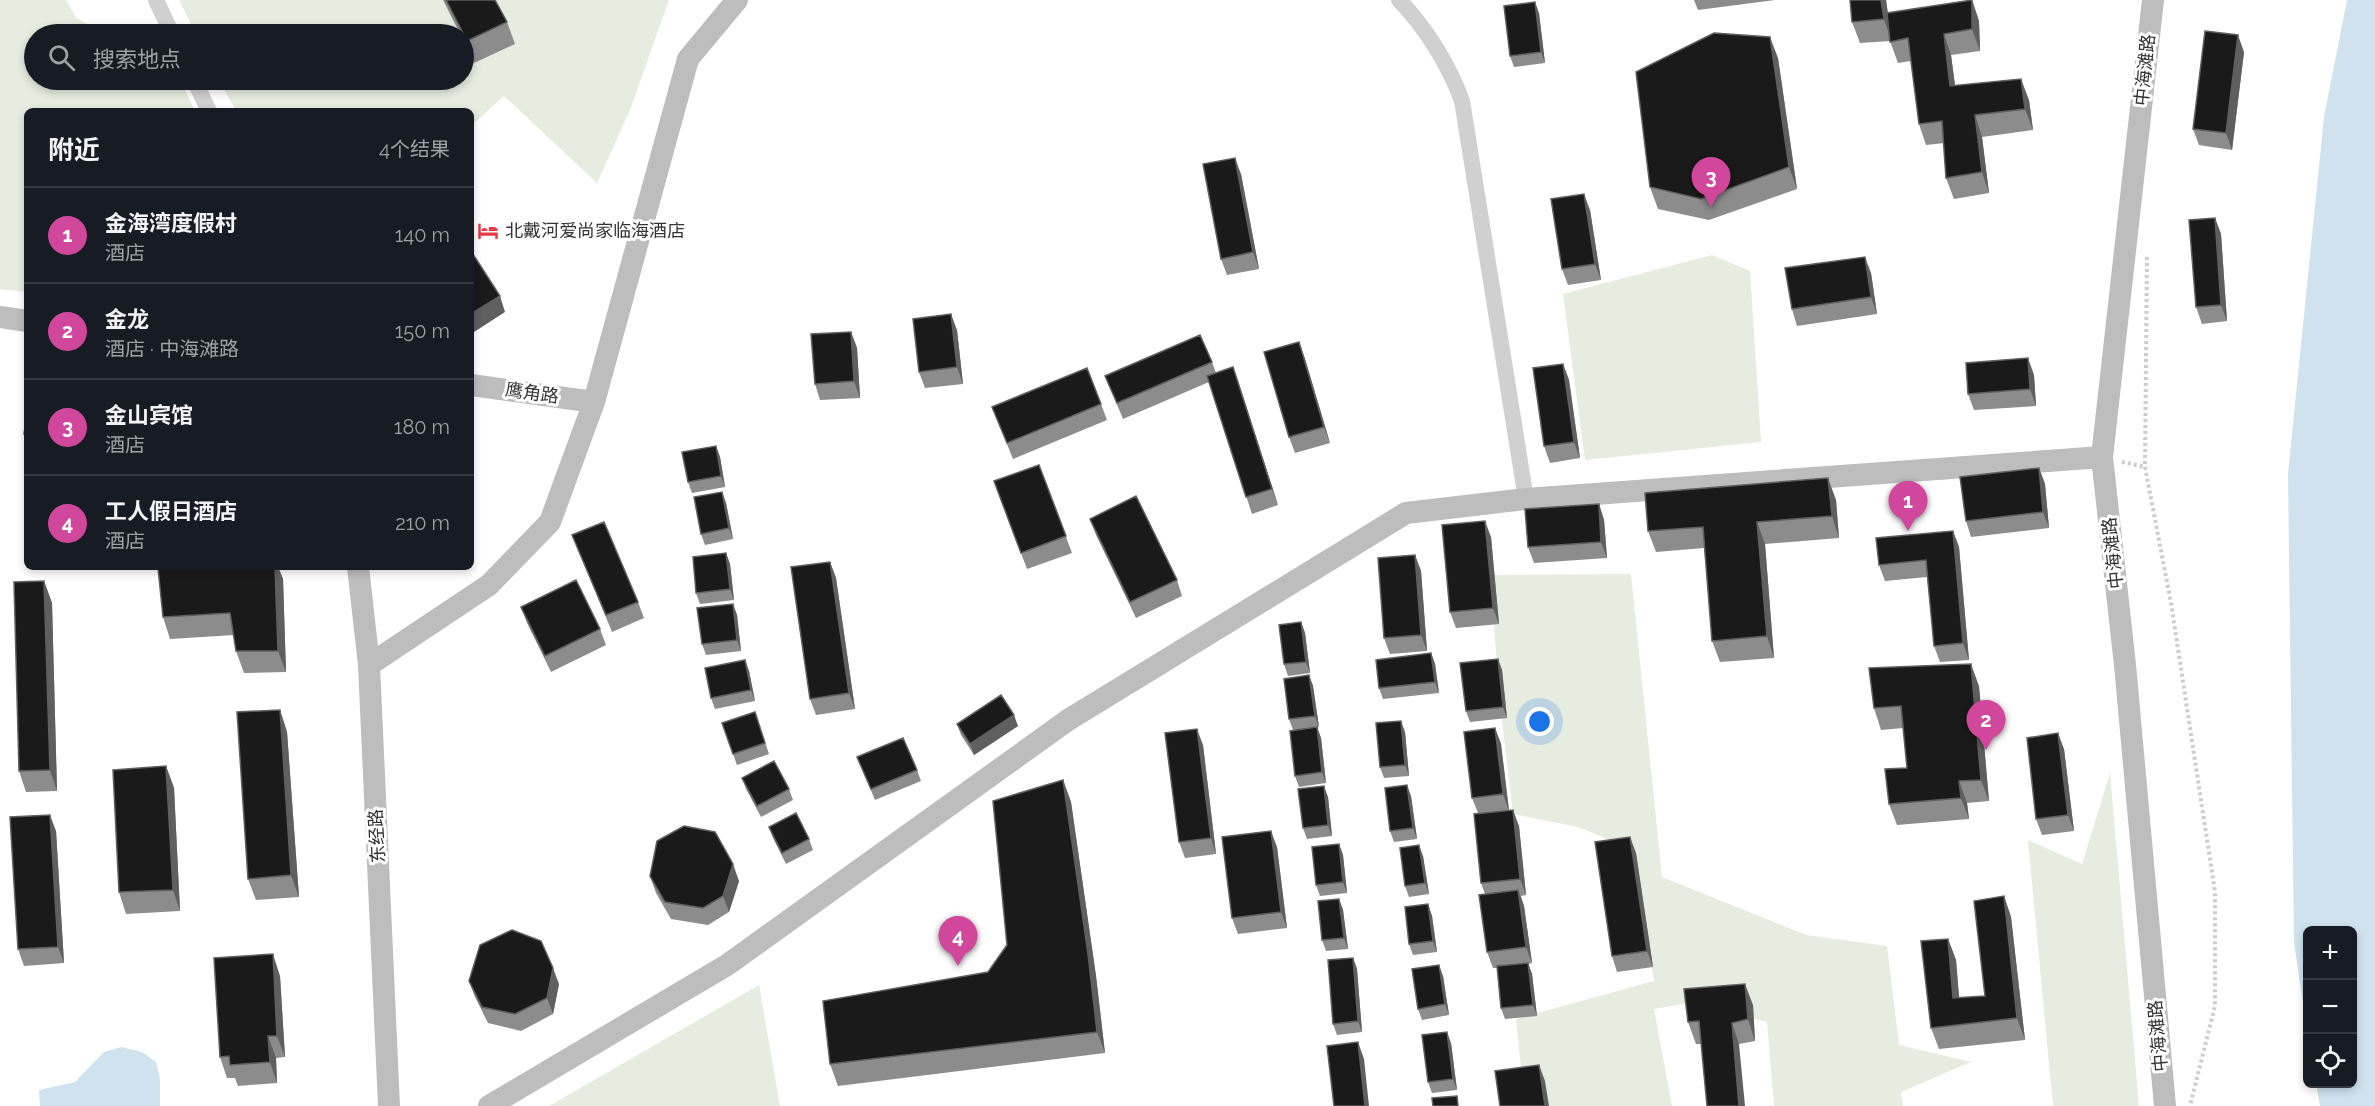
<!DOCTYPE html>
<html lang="zh">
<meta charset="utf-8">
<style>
:root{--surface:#171b24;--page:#20242c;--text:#f1f3f6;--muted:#9ea1a6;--line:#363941;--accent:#e63946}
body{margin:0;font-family:Raleway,"Noto Sans SC",sans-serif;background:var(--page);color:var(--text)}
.controls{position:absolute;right:18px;bottom:18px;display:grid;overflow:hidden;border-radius:9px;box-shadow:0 3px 9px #0003}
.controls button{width:54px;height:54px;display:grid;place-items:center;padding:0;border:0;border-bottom:2px solid var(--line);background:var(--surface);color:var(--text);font:30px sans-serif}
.you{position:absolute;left:1540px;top:722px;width:21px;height:21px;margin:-15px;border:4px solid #fff;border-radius:50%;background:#1a73e8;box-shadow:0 0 0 9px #1a73e833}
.badge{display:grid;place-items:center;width:39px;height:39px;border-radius:50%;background:var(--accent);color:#fff;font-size:20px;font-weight:700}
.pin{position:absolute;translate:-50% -50px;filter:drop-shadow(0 2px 3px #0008)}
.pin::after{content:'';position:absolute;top:32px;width:21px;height:18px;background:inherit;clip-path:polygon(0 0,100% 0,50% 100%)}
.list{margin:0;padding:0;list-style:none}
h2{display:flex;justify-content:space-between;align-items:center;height:78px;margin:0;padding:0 24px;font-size:26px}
h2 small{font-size:20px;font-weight:400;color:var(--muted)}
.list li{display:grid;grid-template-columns:39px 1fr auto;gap:18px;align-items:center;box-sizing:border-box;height:96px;padding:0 24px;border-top:2px solid var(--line)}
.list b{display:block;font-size:22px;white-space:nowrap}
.list p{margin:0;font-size:20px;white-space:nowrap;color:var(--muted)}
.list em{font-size:20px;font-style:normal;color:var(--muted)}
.icon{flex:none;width:33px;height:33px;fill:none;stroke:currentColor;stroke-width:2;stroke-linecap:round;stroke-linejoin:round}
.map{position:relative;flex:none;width:2375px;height:1106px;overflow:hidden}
.search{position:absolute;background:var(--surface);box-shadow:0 3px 9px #0003;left:24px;top:24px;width:450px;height:66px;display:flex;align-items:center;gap:15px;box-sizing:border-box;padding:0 21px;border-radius:33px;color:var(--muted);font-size:22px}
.panel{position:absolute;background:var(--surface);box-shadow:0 3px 9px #0003;left:24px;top:108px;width:450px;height:462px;border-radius:9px}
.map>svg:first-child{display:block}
</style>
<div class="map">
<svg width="2375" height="1106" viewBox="0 0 2375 1106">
<rect width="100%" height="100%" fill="#fff"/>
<!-- green -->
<path fill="#e6ecdf" d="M 0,0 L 66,0 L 76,18 L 108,34 L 34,34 L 34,80 L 180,80 L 195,111 L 27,111 L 27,292 L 0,289 Z
M 179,0 L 669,0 L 630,110 L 597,183 L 504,96 L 471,126 L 471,111 L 236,111 L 219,80 L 464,80 L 464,34 L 196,34 Z
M 1712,255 L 1750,271 L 1761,442 L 1585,460 L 1563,294 Z
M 1631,574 L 1662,877 L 1806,935 L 1887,946 L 1899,1045 L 1971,1062 L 1901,1092 L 1903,1106 L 1774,1106 L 1767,1022 L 1696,1002 L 1654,1009 L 1672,1106 L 1525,1106 L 1516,1019 L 1654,981 L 1632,849 L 1578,827 L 1513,814 L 1500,703 L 1490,575 Z
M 2110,773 L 2139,1106 L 2053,1106 L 2028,840 L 2082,864 Z
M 759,985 L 780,1106 L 549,1106 Z"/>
<!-- water -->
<path fill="#cfe2ee" d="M 2347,0 L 2375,0 L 2375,1106 L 2320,1106 L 2316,1084 L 2352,1084 L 2352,930 L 2308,930 L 2307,1028 L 2294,943 L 2288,474 L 2324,117 Z
M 121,1047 L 142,1052 L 156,1062 L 160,1079 L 160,1106 L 40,1106 L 39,1090 L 75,1082 L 104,1052 Z"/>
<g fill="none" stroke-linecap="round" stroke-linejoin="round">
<!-- path -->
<path stroke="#cdcdcd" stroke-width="4" stroke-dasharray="3 3" stroke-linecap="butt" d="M 2147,257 L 2145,467 L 2171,603 L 2215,892 L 2215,1006 L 2190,1106
M 2122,462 L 2145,467"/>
<!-- street -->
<path stroke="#d0d0d0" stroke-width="16" d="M 156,0 L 172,34
M 1399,0 C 1426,28 1449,65 1462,101 L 1526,499
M 194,80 L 209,111"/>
<!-- secondary -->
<path stroke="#bdbdbd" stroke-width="22" d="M 2153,0 L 2102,457 L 2125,665 L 2165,1106
M 0,317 L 27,321
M 471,385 L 594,402
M 358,567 L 369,665 L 389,1106
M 369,665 L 489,585 L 550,522 L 594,402 L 688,59 L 737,0
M 489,1106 L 727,965 L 1068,720 L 1406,513 L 1526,499 L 2102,457"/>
</g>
<!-- wall -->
<path fill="#8c8c8c" d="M 443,0 L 495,0 L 507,22 L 515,44 L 474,63 L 464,41 L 464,34 L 460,34 Z
M 1694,0 L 1775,0 L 1698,10 Z
M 1850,0 L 1886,0 L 1888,13 L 1972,0 L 1979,21 L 1980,51 L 1951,55 L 1955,86 L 2029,100 L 2033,130 L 1982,137 L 1989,193 L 1954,199 L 1946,178 L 1944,143 L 1926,145 L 1919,124 L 1911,61 L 1898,63 L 1890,41 L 1860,43 L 1852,22 Z
M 1539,13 L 1545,63 L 1514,67 L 1510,56 Z
M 2244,52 L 2232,150 L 2199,145 L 2193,129 Z
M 1778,58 L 1797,189 L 1709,220 L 1658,209 L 1650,187 Z
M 1241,174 L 1259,269 L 1227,275 L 1221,259 Z
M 1590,210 L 1601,280 L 1568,285 L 1562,269 Z
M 2215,218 L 2221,234 L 2227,321 L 2202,324 L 2196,307 Z
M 1871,273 L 1877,314 L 1797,326 L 1792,309 Z
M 957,330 L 963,384 L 925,388 L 919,372 Z
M 851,332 L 857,348 L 860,398 L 820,400 L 815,384 Z
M 1299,342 L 1305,359 L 1330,443 L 1295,453 L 1289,437 Z
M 1212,362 L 1216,373 L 1233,367 L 1278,505 L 1252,514 L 1209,382 L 1123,419 L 1105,376 Z
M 1563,364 L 1569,380 L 1580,458 L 1550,463 L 1544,446 Z
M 2034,375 L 2036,406 L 1974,410 L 1968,394 Z
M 1101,404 L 1107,420 L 1013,459 L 992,407 Z
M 27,414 L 27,443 L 24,434 Z
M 716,446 L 720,457 L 725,487 L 692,493 L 688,482 Z
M 1039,465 L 1072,553 L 1027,569 L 994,481 Z
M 2039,468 L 2045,484 L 2049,528 L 1971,537 L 1966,521 Z
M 722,492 L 726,503 L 733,539 L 705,545 L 701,534 Z
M 1836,500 L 1839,538 L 1765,544 L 1774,658 L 1720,662 L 1712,641 L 1704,548 L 1656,552 L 1648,531 Z
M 1599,504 L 1604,520 L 1607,558 L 1534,563 L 1528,547 Z
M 1090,519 L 1177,580 L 1182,596 L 1136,618 L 1096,535 Z
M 1953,531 L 1959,547 L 1969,660 L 1940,662 L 1934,646 L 1927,577 L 1885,581 L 1879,565 Z
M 572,535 L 638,602 L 644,618 L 612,632 Z
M 1491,537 L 1499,624 L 1456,628 L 1450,612 Z
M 726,553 L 730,564 L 734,600 L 700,604 L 696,593 Z
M 1415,555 L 1421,571 L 1427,651 L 1390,654 L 1384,638 Z
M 830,562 L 836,578 L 855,709 L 816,715 L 810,699 Z
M 166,567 L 278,567 L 283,579 L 286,672 L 244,673 L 236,651 L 234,635 L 170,639 L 163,617 Z
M 44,581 L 52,603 L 57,791 L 26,792 L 19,771 Z
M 733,604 L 737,615 L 741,651 L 706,655 L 702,644 Z
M 521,607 L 600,629 L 606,645 L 551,672 L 527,623 Z
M 1301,622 L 1305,633 L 1310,673 L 1288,676 L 1284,664 Z
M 1431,653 L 1435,664 L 1439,693 L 1383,699 L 1379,688 Z
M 1498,659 L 1502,670 L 1507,718 L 1470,722 L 1466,711 Z
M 745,660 L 749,671 L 755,701 L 715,709 L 711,698 Z
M 1309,675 L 1313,686 L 1319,727 L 1297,730 L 1317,727 L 1321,738 L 1326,783 L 1299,787 L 1295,776 L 1293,730 L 1289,719 Z
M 1979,686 L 1989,801 L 1967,803 L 1969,819 L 1897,825 L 1889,804 L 1907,768 L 1903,728 L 1881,730 L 1874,708 Z
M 280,710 L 287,732 L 299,897 L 256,900 L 248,879 Z
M 755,712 L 769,754 L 737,765 L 722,723 Z
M 957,724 L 1018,726 L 974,755 L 961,735 Z
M 1495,728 L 1501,744 L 1509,810 L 1519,826 L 1526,895 L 1521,896 L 1524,906 L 1532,963 L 1528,964 L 1532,974 L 1537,1016 L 1505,1019 L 1501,1008 L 1497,968 L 1493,968 L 1487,952 L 1485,894 L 1481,883 L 1478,813 L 1472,798 Z
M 1405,732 L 1409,776 L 1384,778 L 1380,767 Z
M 1203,745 L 1216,854 L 1185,858 L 1179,842 Z
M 2064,749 L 2074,831 L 2042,835 L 2036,819 Z
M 857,757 L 917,770 L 921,781 L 875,800 Z
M 166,766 L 174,788 L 180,911 L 126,914 L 119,892 Z
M 742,778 L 789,789 L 793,800 L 761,817 L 746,789 Z
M 1063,780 L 1071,802 L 1096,976 L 1105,1053 L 838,1086 L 830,1064 L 988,972 L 1007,945 Z
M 1411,796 L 1417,839 L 1394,842 L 1390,831 Z
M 1328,797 L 1332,836 L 1307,839 L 1303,828 Z
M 769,827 L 809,839 L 813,850 L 786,864 L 773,838 Z
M 56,831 L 64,963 L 24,966 L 18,949 Z
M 1339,844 L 1343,855 L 1347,893 L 1320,896 L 1316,885 Z
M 1277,847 L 1287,928 L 1238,934 L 1232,918 Z
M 1636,853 L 1653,967 L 1617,972 L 1612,956 Z
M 1423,856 L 1429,894 L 1409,897 L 1405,886 Z
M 650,876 L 739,881 L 729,912 L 708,925 L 671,919 L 656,893 Z
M 2004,896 L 2011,917 L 2025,1040 L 1939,1049 L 1931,1028 L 1948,939 L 1956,960 L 1959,998 L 1985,996 Z
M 1339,899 L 1343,910 L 1348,949 L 1326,951 L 1322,940 Z
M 1428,904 L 1432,916 L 1437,952 L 1413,955 L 1409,944 Z
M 1353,958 L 1357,969 L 1362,1032 L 1337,1035 L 1333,1024 Z
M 280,976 L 285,1057 L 276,1058 L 277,1083 L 238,1086 L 235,1078 L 227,1078 L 220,1057 Z
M 1443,976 L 1449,1015 L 1422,1020 L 1418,1009 Z
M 469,981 L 559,984 L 553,1014 L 521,1031 L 488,1023 L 475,997 Z
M 1753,1005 L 1755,1041 L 1739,1044 L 1696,1044 L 1688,1022 Z
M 1451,1043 L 1457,1090 L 1432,1093 L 1428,1082 Z"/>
<!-- shaded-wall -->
<path fill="#5f5f5f" d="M 1881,0 L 1886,0 L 1891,40 L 1884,19 Z
M 1972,0 L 1979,21 L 1980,51 L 1972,29 Z
M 1535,2 L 1539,13 L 1545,63 L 1541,52 Z
M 1944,34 L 1951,55 L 1958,108 L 1950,86 Z
M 2238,35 L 2244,52 L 2232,150 L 2226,133 Z
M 1770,37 L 1778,58 L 1797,189 L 1789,167 Z
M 2021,79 L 2029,100 L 2033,130 L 2025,109 Z
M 1975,115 L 1982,137 L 1989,193 L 1982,172 Z
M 1235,158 L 1241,174 L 1259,269 L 1253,252 Z
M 1584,194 L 1590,210 L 1601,280 L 1595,264 Z
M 2215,218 L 2221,234 L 2227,321 L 2221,305 Z
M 1865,257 L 1871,273 L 1877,314 L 1871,297 Z
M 500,296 L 505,312 L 471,334 L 471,314 Z
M 951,314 L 957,330 L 963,384 L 957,367 Z
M 851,332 L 857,348 L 860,398 L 854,381 Z
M 1299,342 L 1305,359 L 1330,443 L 1324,427 Z
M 2028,358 L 2034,375 L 2036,406 L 2030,389 Z
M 1563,364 L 1569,380 L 1580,458 L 1574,442 Z
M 1233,367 L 1239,384 L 1278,505 L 1272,489 Z
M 716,446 L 720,457 L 725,487 L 721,476 Z
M 2039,468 L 2045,484 L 2049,528 L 2043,512 Z
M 1828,478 L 1836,500 L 1839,538 L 1832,516 Z
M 722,492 L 726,503 L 733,539 L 729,528 Z
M 1599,504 L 1604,520 L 1607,558 L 1601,542 Z
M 1485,521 L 1491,537 L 1499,624 L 1493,608 Z
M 1757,522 L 1765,544 L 1774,658 L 1767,636 Z
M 1953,531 L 1959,547 L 1969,660 L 1963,643 Z
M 726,553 L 730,564 L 734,600 L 730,589 Z
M 1415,555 L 1421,571 L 1427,651 L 1421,635 Z
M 830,562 L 836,578 L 855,709 L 849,693 Z
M 275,567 L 278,567 L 283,579 L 286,672 L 278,651 Z
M 44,581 L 52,603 L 57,791 L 50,770 Z
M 733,604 L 737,615 L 741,651 L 737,640 Z
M 1301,622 L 1305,633 L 1310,673 L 1306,662 Z
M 1431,653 L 1435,664 L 1439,693 L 1435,682 Z
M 1498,659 L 1502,670 L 1507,718 L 1503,707 Z
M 745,660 L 749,671 L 755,701 L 751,690 Z
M 1971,664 L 1979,686 L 1989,801 L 1981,780 Z
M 1309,675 L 1313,686 L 1319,727 L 1315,716 Z
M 280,710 L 287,732 L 299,897 L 291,875 Z
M 1014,715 L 1018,726 L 974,755 L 970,744 Z
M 1401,721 L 1405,732 L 1409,776 L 1405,765 Z
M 1317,727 L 1321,738 L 1326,783 L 1322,772 Z
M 1495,728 L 1501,744 L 1509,811 L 1503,794 Z
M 1197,729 L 1203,745 L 1216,854 L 1211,838 Z
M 2058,733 L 2064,749 L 2074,831 L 2068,815 Z
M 166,766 L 174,788 L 180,911 L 173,890 Z
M 1063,780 L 1071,802 L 1096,976 L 1105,1053 L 1097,1032 Z
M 1959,781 L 1967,803 L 1969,819 L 1961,798 Z
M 1407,785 L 1411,796 L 1417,839 L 1413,828 Z
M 1324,786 L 1328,797 L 1332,836 L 1328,825 Z
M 1513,810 L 1519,826 L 1526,895 L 1520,879 Z
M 50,815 L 56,831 L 64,963 L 58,947 Z
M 1271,831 L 1277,847 L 1287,928 L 1281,912 Z
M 1630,837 L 1636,853 L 1653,967 L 1647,951 Z
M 1339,844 L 1343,855 L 1347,893 L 1343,882 Z
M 1419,845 L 1423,856 L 1429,894 L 1425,883 Z
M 733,864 L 739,881 L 729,912 L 723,896 Z
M 1518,890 L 1524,906 L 1532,963 L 1526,947 Z
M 2004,896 L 2011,917 L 2025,1040 L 2017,1018 Z
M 1339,899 L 1343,910 L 1348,949 L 1344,938 Z
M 1428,904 L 1432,916 L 1437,952 L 1433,941 Z
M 1948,939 L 1956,960 L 1961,1020 L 1953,998 Z
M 273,954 L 280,976 L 285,1057 L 277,1036 Z
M 1353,958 L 1357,969 L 1362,1032 L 1358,1021 Z
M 1528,963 L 1532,974 L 1537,1016 L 1533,1005 Z
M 1439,965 L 1443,976 L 1449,1015 L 1445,1004 Z
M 553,968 L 559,984 L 553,1014 L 547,998 Z
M 1745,984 L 1753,1005 L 1755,1041 L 1748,1019 Z
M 1732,1023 L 1739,1044 L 1745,1106 L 1739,1106 Z
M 1447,1032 L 1451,1043 L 1457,1090 L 1453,1079 Z
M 268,1036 L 276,1058 L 277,1083 L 270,1062 Z
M 1358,1042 L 1364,1059 L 1369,1106 L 1365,1106 Z
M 1539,1065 L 1545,1081 L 1549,1106 L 1545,1106 Z"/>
<!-- building -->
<path fill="#1a1a1a" stroke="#5f5f5f" stroke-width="1.5" d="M 446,0 L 495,0 L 507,22 L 467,41 Z
M 1850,0 L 1881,0 L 1884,19 L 1852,22 Z
M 1972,0 L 1972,29 L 1944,34 L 1950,86 L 2021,79 L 2025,109 L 1975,115 L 1982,172 L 1946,178 L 1942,121 L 1919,124 L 1908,38 L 1890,42 L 1887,13 Z
M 1535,2 L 1541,52 L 1510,56 L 1504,6 Z
M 2205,31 L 2238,35 L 2226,133 L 2193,129 Z
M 1714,33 L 1770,37 L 1789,167 L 1701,199 L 1650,187 L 1636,72 Z
M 1235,158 L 1253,252 L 1221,259 L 1203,164 Z
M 1584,194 L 1595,264 L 1562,269 L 1551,199 Z
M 2215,218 L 2221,305 L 2196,307 L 2189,220 Z
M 471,251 L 500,296 L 471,314 Z
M 1865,257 L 1871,297 L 1792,309 L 1785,268 Z
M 951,314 L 957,367 L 919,372 L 913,319 Z
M 851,332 L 854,381 L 815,384 L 811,334 Z
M 1200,335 L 1212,362 L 1117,403 L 1105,376 Z
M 1299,342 L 1324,427 L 1289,437 L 1264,352 Z
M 2028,358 L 2030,389 L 1968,394 L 1966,363 Z
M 1563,364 L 1574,442 L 1544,446 L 1533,368 Z
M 1233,367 L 1272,489 L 1246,497 L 1207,376 Z
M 1087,368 L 1101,404 L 1007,443 L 992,407 Z
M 27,414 L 27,435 L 24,434 Z
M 716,446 L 721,476 L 688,482 L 682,452 Z
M 1039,465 L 1066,536 L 1021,553 L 994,481 Z
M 2039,468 L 2043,512 L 1966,521 L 1960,477 Z
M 1828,478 L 1832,516 L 1757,522 L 1767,636 L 1712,641 L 1703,527 L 1648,531 L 1645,493 Z
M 722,492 L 729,528 L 701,534 L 694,497 Z
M 1136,496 L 1177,580 L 1130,602 L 1090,519 Z
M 1599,504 L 1601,542 L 1528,547 L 1525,509 Z
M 1485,521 L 1493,608 L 1450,612 L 1442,525 Z
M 604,522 L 638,602 L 606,615 L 572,535 Z
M 1953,531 L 1963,643 L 1934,646 L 1926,560 L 1879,565 L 1876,538 Z
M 726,553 L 730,589 L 696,593 L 693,557 Z
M 1415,555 L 1421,635 L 1384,638 L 1378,558 Z
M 830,562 L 849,693 L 810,699 L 791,567 Z
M 166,567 L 275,567 L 278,651 L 236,651 L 230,613 L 163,617 L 158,568 Z
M 576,580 L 600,629 L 545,656 L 521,607 Z
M 44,581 L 50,770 L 19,771 L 14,582 Z
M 733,604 L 737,640 L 702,644 L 697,608 Z
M 1301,622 L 1306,662 L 1284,664 L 1279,625 Z
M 1431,653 L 1435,682 L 1379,688 L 1376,660 Z
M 1498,659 L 1503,707 L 1466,711 L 1460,663 Z
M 745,660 L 751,690 L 711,698 L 705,668 Z
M 1971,664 L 1981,780 L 1959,781 L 1961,798 L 1889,804 L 1885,769 L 1907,768 L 1901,706 L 1874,708 L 1869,668 Z
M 1309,675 L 1315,716 L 1289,719 L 1284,679 Z
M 1001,695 L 1014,715 L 970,744 L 957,724 Z
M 280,710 L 291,875 L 248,879 L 237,712 Z
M 755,712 L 765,743 L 733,754 L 722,723 Z
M 1401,721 L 1405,765 L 1380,767 L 1376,723 Z
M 1317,727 L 1322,772 L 1295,776 L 1290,731 Z
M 1495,728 L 1503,794 L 1472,798 L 1464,732 Z
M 1197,729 L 1211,838 L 1179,842 L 1165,733 Z
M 2058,733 L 2068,815 L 2036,819 L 2027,738 Z
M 903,738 L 917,770 L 871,789 L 857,757 Z
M 774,761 L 789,789 L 757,806 L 742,778 Z
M 166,766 L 173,890 L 119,892 L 113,770 Z
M 1063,780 L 1088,954 L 1097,1032 L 830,1064 L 823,1001 L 988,972 L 1007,945 L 993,801 Z
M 1407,785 L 1413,828 L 1390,831 L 1385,788 Z
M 1324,786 L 1328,825 L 1303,828 L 1298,789 Z
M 1513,810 L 1520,879 L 1481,883 L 1474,814 Z
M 796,813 L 809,839 L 782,853 L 769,827 Z
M 50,815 L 58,947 L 18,949 L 10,817 Z
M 684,826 L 715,832 L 733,864 L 723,896 L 703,908 L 665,902 L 650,876 L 657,841 Z
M 1271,831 L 1281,912 L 1232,918 L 1222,837 Z
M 1630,837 L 1647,951 L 1612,956 L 1595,842 Z
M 1339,844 L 1343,882 L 1316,885 L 1312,847 Z
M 1419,845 L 1425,883 L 1405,886 L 1400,848 Z
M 1518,890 L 1526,947 L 1487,952 L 1479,895 Z
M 2004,896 L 2017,1018 L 1931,1028 L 1921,941 L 1948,939 L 1953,998 L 1985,996 L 1974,901 Z
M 1339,899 L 1344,938 L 1322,940 L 1318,901 Z
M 1428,904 L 1433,941 L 1409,944 L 1405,907 Z
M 512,930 L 541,941 L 553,968 L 547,998 L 515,1014 L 482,1007 L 469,981 L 480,945 Z
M 273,954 L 277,1036 L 268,1036 L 270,1062 L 230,1065 L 229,1056 L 220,1057 L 214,958 Z
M 1353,958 L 1358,1021 L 1333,1024 L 1328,960 Z
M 1528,963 L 1533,1005 L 1501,1008 L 1497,966 Z
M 1439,965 L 1445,1004 L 1418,1009 L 1412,969 Z
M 1745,984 L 1748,1019 L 1732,1023 L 1739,1106 L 1707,1106 L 1699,1021 L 1688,1022 L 1684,989 Z
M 1447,1032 L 1453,1079 L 1428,1082 L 1422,1035 Z
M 1358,1042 L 1365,1106 L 1334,1106 L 1327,1046 Z
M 1539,1065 L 1545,1106 L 1500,1106 L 1495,1071 Z
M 1457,1096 L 1458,1106 L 1433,1106 L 1432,1098 Z"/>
<!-- icons -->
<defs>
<g id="hotel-bare" transform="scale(1.62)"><path d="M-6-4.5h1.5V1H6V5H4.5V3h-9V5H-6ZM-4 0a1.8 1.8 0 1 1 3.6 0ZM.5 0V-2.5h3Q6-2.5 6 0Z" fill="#e63946" stroke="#fff" stroke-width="2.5" paint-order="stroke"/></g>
</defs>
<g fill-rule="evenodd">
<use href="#hotel-bare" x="488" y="231"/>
</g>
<g text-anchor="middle" stroke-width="6" stroke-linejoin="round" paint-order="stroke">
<!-- street labels -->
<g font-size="18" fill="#333" stroke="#fff">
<text transform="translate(2145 70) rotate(-84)" y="6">中海滩路</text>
<text transform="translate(532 393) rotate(8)" y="6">鹰角路</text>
<text transform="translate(2113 553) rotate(-96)" y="6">中海滩路</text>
<text transform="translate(377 836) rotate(-93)" y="6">东经路</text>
<text transform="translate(2158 1036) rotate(-95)" y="6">中海滩路</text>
</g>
<!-- poi labels -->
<g font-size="18" fill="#333" stroke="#fff" text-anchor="start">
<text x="505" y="237">北戴河爱尚家临海酒店</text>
</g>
</g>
</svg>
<div class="controls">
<button>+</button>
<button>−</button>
<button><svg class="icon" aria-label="locate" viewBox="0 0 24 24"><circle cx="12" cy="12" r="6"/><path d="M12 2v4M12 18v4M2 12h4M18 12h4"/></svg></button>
</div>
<div class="you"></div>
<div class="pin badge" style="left:1908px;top:531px;background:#d1479c">1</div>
<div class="pin badge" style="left:1986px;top:750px;background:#d1479c">2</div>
<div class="pin badge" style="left:1711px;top:207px;background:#d1479c">3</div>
<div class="pin badge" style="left:958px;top:966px;background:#d1479c">4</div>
<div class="search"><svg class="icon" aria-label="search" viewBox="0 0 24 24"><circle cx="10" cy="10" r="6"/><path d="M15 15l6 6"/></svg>搜索地点</div>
<section class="panel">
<h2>附近<small>4个结果</small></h2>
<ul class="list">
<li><span class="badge" style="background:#d1479c">1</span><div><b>金海湾度假村</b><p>酒店</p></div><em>140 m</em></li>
<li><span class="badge" style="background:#d1479c">2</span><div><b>金龙</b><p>酒店 · 中海滩路</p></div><em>150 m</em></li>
<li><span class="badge" style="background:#d1479c">3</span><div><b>金山宾馆</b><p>酒店</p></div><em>180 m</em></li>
<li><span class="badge" style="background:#d1479c">4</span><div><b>工人假日酒店</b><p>酒店</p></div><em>210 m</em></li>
</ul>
</section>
</div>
